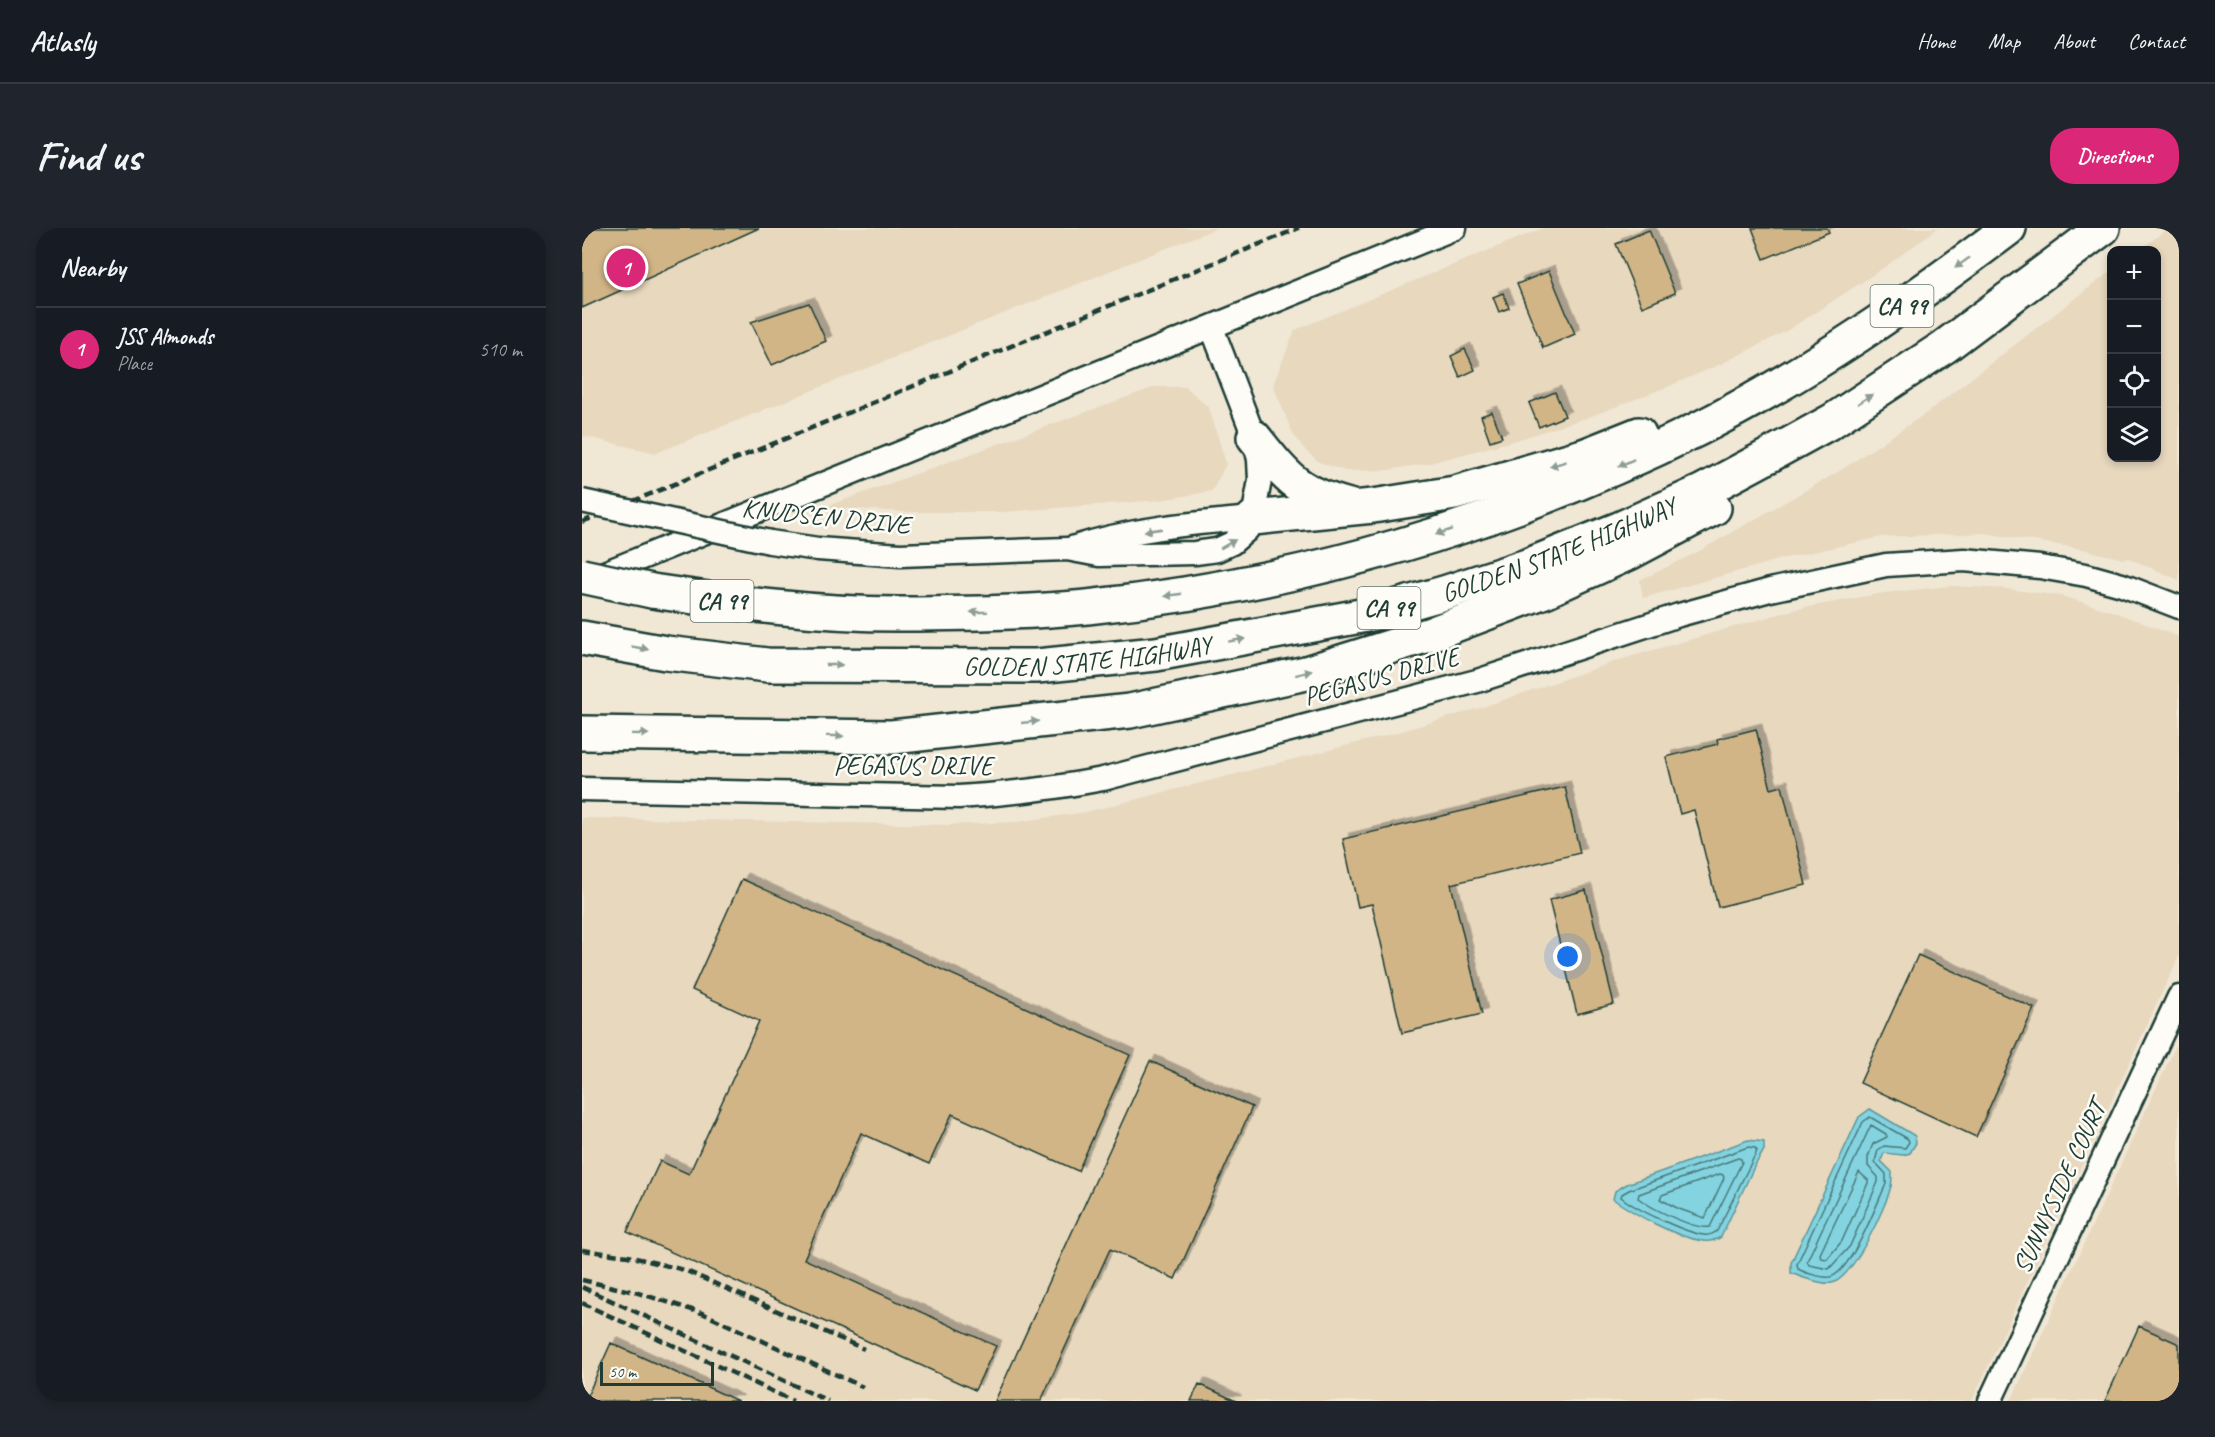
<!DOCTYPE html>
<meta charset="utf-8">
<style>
:root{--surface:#171b24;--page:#20242c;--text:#f1f3f6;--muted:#9ea1a6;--line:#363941;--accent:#db2777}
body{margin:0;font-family:Caveat,sans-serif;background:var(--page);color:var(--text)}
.controls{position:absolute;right:18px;top:18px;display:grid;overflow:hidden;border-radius:12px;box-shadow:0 3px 9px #0003}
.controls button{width:54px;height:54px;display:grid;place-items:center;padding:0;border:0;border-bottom:2px solid var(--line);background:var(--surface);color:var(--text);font:30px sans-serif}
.scale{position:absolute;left:18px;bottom:15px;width:114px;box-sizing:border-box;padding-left:6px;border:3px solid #1f3d34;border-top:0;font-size:16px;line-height:21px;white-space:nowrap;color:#1f3d34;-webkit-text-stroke:4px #fdfcf7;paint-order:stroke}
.you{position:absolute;left:986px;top:729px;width:21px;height:21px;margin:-15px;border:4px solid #fff;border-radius:50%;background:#1a73e8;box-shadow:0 0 0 9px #1a73e833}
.badge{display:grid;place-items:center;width:39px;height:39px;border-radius:50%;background:var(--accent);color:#fff;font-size:20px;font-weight:700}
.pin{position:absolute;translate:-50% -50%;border:3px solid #fff;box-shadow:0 2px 6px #0006}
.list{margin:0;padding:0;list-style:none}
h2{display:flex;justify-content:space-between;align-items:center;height:78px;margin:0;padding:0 24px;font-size:26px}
h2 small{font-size:20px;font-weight:400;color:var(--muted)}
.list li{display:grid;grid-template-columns:39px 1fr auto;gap:18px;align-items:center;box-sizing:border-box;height:84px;padding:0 24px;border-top:2px solid var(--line)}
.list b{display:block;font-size:22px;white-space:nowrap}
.list p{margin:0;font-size:20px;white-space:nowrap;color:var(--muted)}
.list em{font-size:20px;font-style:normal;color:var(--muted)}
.icon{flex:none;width:33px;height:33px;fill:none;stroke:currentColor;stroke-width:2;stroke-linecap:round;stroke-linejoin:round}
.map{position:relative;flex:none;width:1597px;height:1173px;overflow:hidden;border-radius:24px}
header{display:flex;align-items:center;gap:36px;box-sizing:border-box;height:84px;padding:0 30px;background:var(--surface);border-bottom:2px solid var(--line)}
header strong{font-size:28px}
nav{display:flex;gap:33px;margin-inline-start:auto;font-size:21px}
.intro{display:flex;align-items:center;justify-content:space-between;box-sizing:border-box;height:144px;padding:0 36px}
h1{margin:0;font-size:42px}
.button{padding:15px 27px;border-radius:24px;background:var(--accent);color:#fff;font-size:21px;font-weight:700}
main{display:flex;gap:36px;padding:0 36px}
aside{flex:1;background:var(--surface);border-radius:24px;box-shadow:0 3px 9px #0003}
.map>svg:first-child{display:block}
</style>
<header>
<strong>Atlasly</strong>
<nav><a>Home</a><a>Map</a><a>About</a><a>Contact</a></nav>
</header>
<div class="intro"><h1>Find us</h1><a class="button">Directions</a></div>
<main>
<aside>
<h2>Nearby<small></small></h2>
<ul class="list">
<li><span class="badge">1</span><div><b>JSS Almonds</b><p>Place</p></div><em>510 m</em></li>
</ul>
</aside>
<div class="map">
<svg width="1597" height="1173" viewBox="0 0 1597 1173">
<defs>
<filter id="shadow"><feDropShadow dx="5.5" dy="-5.5" stdDeviation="0" flood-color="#0004"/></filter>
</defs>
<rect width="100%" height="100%" fill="#f0e7d5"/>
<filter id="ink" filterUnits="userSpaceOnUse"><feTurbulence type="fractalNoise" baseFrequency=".0167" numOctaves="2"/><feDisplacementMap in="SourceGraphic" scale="12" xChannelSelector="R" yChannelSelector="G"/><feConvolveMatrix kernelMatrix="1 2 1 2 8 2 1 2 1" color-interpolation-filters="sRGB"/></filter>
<g filter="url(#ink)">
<!-- built -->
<path fill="#e7d8be" d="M 0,0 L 635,0 L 74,225 L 0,208 Z
M 961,0 L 1356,0 L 1300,41 L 1206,102 L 1141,135 L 1085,159 L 1004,190 L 931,213 L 848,235 L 806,242 L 763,243 L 737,234 L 724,223 L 711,206 L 691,157 L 713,102 Z
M 1587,0 L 1597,0 L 1597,352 L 1546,330 L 1541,331 L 1501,321 L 1403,305 L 1299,309 L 1203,330 L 1061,370 L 1058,352 L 1112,326 L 1256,244 L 1343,186 L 1529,43 L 1530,230 L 1574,230 L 1574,22 L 1557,22 Z
M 573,159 L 604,159 L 627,180 L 644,236 L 630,263 L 578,272 L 421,284 L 323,284 L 243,279 Z
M 1369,358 L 1425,361 L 1479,368 L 1532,384 L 1597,409 L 1597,728 L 1390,1173 L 0,1173 L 0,590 L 366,597 L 435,594 L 505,584 L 810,506 L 901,479 L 1044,430 L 1215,381 L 1302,365 Z
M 1597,811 L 1597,1173 L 1429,1173 Z"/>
<!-- water -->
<path fill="#84d3e0" stroke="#5c979b" stroke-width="1.5" d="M 1288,881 L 1333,908 L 1334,915 L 1328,925 L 1321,927 L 1302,925 L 1299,933 L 1310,944 C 1310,948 1310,954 1309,958 C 1304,979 1271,1050 1250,1055 C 1241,1057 1218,1049 1209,1045 L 1209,1035 L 1277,889 Z
M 1166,912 L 1182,914 L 1182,922 L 1172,939 L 1139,1009 C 1134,1012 1128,1014 1121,1013 C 1093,1009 1054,987 1031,971 L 1033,963 L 1045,956 Z"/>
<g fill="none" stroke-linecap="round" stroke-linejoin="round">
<!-- shore -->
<path stroke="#477979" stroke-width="1.5" d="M 1288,889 L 1326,911 L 1327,914 L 1323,920 L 1302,918 L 1296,922 L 1293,934 L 1304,946 L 1304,956 C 1295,975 1269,1045 1248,1049 C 1240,1050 1223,1045 1216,1041 L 1215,1036 L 1281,894 Z
M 1289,897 L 1304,906 L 1305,909 L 1291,916 L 1286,929 L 1286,938 L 1296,949 L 1296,954 L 1268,1018 L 1247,1041 L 1227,1037 L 1225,1033 Z
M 1166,919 L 1173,920 L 1175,923 L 1135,1003 C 1131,1006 1127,1008 1122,1007 C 1104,1005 1053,981 1039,969 L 1040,966 L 1047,962 Z
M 1156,930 L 1159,931 L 1160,934 L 1128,999 C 1112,1002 1069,980 1056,970 L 1057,966 Z
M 1277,944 L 1286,952 L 1286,955 L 1260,1013 L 1245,1031 L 1239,1030 L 1238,1026 Z
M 1138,946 L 1141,947 L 1142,950 L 1123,990 L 1097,981 L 1078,971 L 1080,967 Z"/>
</g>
<!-- building -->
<path fill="#d2b587" stroke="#1f3d34" stroke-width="1.5" filter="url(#shadow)" d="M 0,0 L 177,0 L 0,80 Z
M 1170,0 L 1245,0 L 1247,4 L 1182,31 Z
M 1067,2 L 1093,65 L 1060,79 L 1034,16 Z
M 967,43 L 993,106 L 961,120 L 935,56 Z
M 921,65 L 927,80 L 917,84 L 911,69 Z
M 227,75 L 244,113 L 190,137 L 169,94 Z
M 883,121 L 893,142 L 878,149 L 869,128 Z
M 973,164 L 983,188 L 957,199 L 947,175 Z
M 910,184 L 920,209 L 908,213 L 899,188 Z
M 1174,501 L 1189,561 L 1200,558 L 1224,657 L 1136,679 L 1112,582 L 1098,586 L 1084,529 L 1136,516 L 1135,511 Z
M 983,559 L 998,625 L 869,656 L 900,786 L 820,805 L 790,676 L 776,679 L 761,611 Z
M 160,651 L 548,827 L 496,943 L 370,886 L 347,936 L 279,905 L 222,1031 L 414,1118 L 393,1162 L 45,1004 L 78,933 L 107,946 L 177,793 L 110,762 Z
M 1004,662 L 1032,776 L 995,786 L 967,672 Z
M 1336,727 L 1452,780 L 1394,909 L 1278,855 Z
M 568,833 L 670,879 L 593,1051 L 528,1021 L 459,1173 L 413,1173 Z
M 1557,1098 L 1597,1116 L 1597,1173 L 1523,1173 Z
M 29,1115 L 156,1173 L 3,1173 Z
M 617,1156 L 654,1173 L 609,1173 Z"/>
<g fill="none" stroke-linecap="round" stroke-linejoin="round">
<!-- minor casing -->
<g stroke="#1f3d34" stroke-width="27">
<path id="minor" d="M 188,314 L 236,321 L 318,327 L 485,321 L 517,327 L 613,325 L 635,322 L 650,315 L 665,302 L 671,290 L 678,252 L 677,232 L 672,209 L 630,100
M 490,320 C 547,301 611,295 671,290
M 10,350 L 873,0
M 0,561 L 377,569 C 426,566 473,560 521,551 L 895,453 L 1097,387 L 1188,362 L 1304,337 L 1382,332 L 1458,339 L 1504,347 L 1540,357 L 1597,379
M 1408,1173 L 1597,769"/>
</g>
<!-- highway casing -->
<g stroke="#1f3d34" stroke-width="38">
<g id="highway">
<path d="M 672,209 C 705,250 714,264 767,278"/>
<path d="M 671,290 L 791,278 L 873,265 L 1004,227 L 1057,206"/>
<path d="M 70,363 C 151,375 233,386 316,386 C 378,386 442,385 505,379 C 717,357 925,296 1116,201 C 1226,146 1329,74 1427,0"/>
<path id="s1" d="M 0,410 L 84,425 L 185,437 L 455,438 L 574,426 L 784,387 L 862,365 L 945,338 L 1037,301 L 1121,263 L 1188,227 L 1250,193 L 1362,119 L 1521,0"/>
<path d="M 0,505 L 310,509 L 548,483 L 724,445 L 849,406 L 965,362 L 1047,325 L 1132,280"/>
</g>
</g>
<!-- minor -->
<use href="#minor" stroke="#fdfcf7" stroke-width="22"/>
<!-- highway -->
<use href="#highway" stroke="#fdfcf7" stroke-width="33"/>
<!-- rail -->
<path stroke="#1f3d34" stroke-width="4.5" stroke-dasharray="9 4.5" stroke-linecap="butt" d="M 0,294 L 717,0
M 0,1022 L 46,1028 L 102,1042 L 282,1121
M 0,1052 L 53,1064 L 120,1085 L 281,1159
M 0,1059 L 246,1173
M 0,1075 L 211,1173"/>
<!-- minor-bridge casing -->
<g stroke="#1f3d34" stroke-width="27" stroke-linecap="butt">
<path id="minor-bridge" d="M 0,273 L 188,314"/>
</g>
<!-- highway-bridge casing -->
<g stroke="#1f3d34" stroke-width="38" stroke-linecap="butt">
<path id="highway-bridge" d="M 0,348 L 70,363"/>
</g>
<!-- minor-bridge -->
<use href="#minor-bridge" stroke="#fdfcf7" stroke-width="22"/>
<!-- highway-bridge -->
<use href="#highway-bridge" stroke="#fdfcf7" stroke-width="33"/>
</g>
<!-- one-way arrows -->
<defs><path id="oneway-solid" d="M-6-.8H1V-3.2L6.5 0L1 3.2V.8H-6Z" transform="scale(1.5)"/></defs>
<g fill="#8e9c96">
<use href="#oneway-solid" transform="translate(1380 35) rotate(144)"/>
<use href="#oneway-solid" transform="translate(1283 171) rotate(-33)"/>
<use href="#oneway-solid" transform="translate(1044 235) rotate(155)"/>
<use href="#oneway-solid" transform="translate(976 236) rotate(163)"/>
<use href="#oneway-solid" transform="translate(571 302) rotate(172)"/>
<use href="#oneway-solid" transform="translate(862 304) rotate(162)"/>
<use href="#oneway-solid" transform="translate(646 316) rotate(-30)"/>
<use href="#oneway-solid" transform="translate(591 367) rotate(172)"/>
<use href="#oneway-solid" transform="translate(397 384) rotate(179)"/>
<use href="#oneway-solid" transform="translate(655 412) rotate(-10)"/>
<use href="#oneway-solid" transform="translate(58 420) rotate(10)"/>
<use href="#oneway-solid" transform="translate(252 437)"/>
<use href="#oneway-solid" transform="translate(722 445) rotate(-14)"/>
<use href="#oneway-solid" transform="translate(448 494) rotate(-6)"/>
<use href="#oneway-solid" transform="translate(58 506) rotate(1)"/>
<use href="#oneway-solid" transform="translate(253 508) rotate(1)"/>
</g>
</g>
<g text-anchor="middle" stroke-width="5" stroke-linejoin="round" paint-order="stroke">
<!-- shield labels -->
<g fill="#fdfcf7" stroke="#62766e" stroke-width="1.5">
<rect x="1288.5" y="57" width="63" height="42" rx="4.5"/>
<rect x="108.5" y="352" width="63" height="42" rx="4.5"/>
<rect x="775.5" y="359" width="63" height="42" rx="4.5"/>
</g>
<g font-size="24" font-weight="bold" fill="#1f3d34">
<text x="1320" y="86">CA 99</text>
<text x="140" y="381">CA 99</text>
<text x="807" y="388">CA 99</text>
</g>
<!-- street labels -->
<g font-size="26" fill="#1f3d34" stroke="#fdfcf7">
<text transform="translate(244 288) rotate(6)" y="9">KNUDSEN DRIVE</text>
<text dy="9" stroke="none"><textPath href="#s1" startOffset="994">GOLDEN STATE HIGHWAY</textPath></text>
<text dy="9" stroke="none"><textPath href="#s1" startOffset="508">GOLDEN STATE HIGHWAY</textPath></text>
<text transform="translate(799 448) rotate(-15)" y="9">PEGASUS DRIVE</text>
<text x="331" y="546">PEGASUS DRIVE</text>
<text transform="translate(1477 959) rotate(-65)" y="9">SUNNYSIDE COURT</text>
</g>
</g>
</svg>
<div class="controls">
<button>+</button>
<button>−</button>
<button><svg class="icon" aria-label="locate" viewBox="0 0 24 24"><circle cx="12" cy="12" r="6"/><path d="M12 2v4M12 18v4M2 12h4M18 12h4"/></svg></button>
<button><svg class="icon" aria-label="layers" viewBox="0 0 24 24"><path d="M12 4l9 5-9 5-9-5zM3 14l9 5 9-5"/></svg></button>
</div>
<div class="scale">50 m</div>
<div class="you"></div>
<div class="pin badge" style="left:44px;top:40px">1</div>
</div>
</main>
